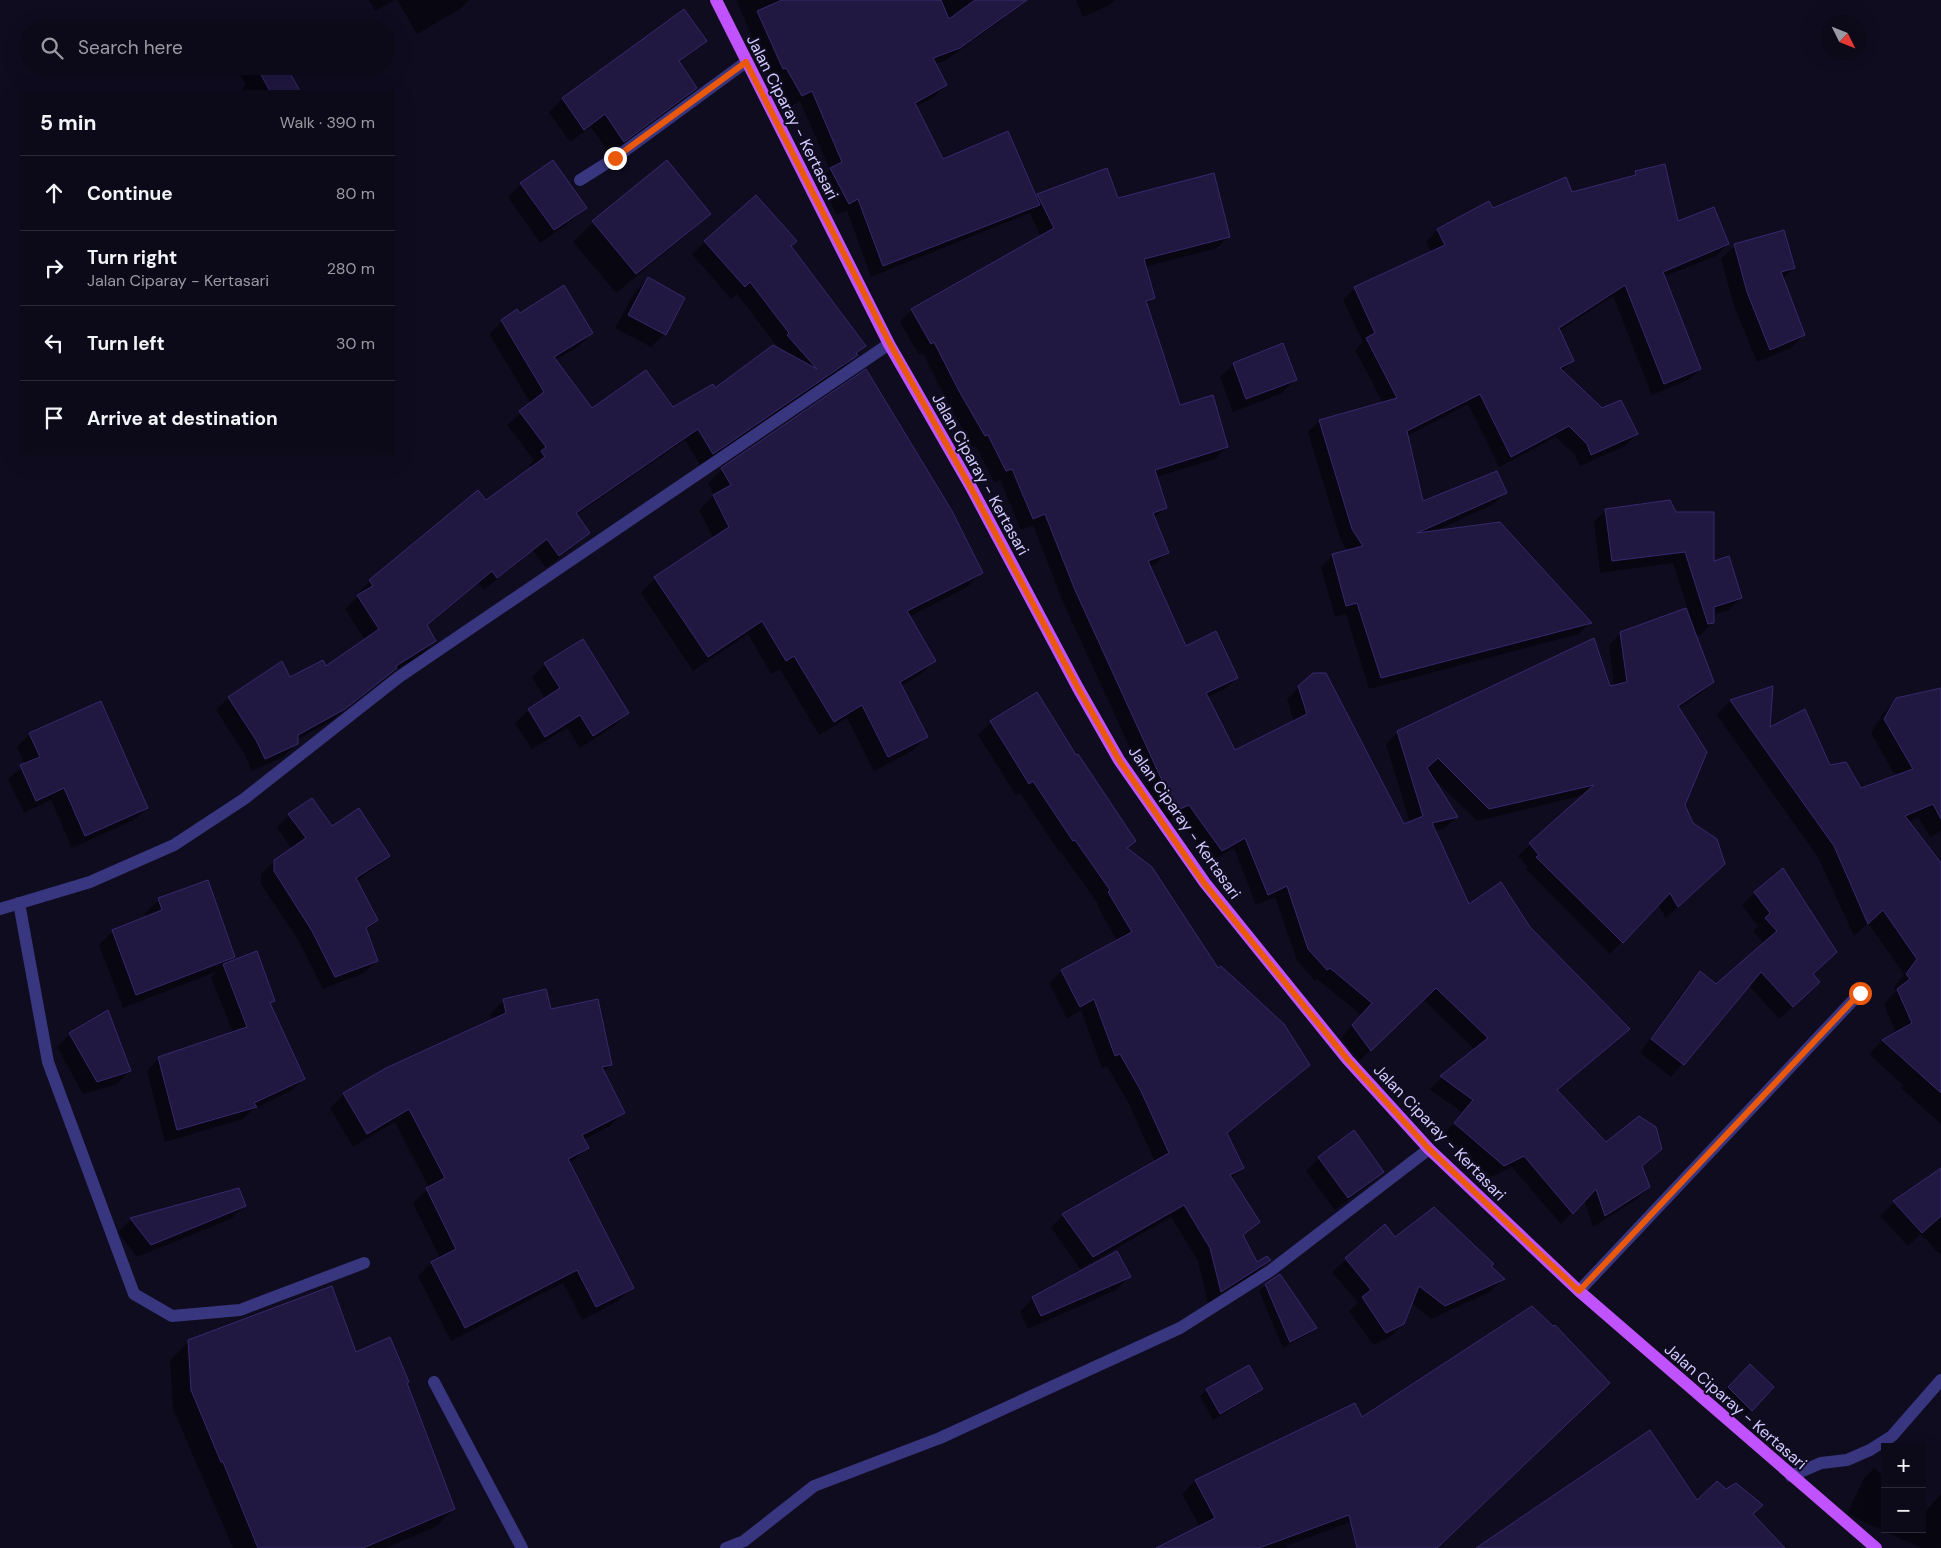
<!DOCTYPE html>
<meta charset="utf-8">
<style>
:root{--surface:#0c0918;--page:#1a1725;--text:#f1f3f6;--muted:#9a9aa2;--line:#2c2a37}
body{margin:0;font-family:"DM Sans",sans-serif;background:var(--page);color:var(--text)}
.controls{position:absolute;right:15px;bottom:15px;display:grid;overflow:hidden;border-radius:0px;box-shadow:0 5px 20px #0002}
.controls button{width:45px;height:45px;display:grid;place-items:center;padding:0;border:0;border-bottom:1px solid var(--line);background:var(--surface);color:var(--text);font:25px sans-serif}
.compass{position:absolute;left:1821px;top:15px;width:45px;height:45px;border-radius:50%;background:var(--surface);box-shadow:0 5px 20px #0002;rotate:133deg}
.stop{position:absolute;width:15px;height:15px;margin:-11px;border:4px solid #ea580c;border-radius:50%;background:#fff}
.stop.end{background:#ea580c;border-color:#fff;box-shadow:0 1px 5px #0008}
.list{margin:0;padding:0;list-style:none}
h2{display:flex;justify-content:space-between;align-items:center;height:65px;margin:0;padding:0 20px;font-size:21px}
h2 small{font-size:16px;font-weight:400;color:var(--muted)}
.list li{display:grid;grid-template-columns:32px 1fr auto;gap:15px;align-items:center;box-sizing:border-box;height:75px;padding:0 20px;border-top:1px solid var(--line)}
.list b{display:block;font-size:19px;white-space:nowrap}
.list p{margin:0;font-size:16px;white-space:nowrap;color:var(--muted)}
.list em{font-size:16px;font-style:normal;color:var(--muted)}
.icon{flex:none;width:28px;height:28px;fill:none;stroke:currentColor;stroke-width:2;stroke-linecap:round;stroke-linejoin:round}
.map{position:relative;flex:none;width:1941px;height:1548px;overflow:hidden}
.search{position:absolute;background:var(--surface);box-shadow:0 5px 20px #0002;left:20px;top:20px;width:375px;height:55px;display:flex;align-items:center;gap:12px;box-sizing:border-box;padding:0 18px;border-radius:28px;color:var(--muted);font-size:19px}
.panel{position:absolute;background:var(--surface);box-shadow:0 5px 20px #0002;left:20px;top:90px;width:375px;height:365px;border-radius:0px}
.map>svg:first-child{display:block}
</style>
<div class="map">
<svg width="1941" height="1548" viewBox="0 0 1941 1548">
<rect width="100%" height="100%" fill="#100c20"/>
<!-- shadow -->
<path fill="#0007" d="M 369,0 L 394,0 L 375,11 Z
M 397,0 L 469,0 L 460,9 L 417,34 Z
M 736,0 L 1005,0 L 1012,9 L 1000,21 L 946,60 L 935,64 L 946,85 L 934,97 L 915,107 L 942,161 L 1035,197 L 1038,195 L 1117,199 L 1229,236 L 1217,248 L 1145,267 L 1153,298 L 1146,305 L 1179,406 L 1227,447 L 1215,459 L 1156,477 L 1165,508 L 1154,519 L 1167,552 L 1156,564 L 1149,567 L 1186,647 L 1237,678 L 1225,689 L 1207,697 L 1234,751 L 1294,722 L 1287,699 L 1299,687 L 1403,825 L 1410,823 L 1386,744 L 1398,732 L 1614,686 L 1609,645 L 1621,633 L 1693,625 L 1673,563 L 1600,573 L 1594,522 L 1606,510 L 1675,514 L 1741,598 L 1729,610 L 1713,615 L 1713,622 L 1701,635 L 1695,636 L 1712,682 L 1700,694 L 1678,709 L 1683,805 L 1712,876 L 1666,918 L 1658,904 L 1610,954 L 1526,869 L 1528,867 L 1518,856 L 1584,795 L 1477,821 L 1431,776 L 1457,816 L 1445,828 L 1434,831 L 1469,906 L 1529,928 L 1628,1029 L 1556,1091 L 1606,1143 L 1641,1167 L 1649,1187 L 1637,1199 L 1593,1227 L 1584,1200 L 1561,1224 L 1512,1167 L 1491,1177 L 1444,1135 L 1462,1112 L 1429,1089 L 1475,1050 L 1423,999 L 1359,1061 L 1341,1038 L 1361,1015 L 1317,979 L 1315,981 L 1297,960 L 1275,897 L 1256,905 L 1234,848 L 1210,862 L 1177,816 L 1164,822 L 1063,602 L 1033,525 L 1021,530 L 1000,480 L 994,482 L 976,446 L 973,447 L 948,403 L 923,353 L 919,355 L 900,322 L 911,310 L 1041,237 L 1030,213 L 871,277 L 847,210 L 837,215 L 819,180 L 830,170 L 800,101 L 790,107 L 774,79 L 771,80 Z
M 1076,0 L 1115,0 L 1108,6 L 1083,17 Z
M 684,11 L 705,41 L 679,63 L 696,88 L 682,101 L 610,154 L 591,127 L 570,142 L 549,112 L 562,99 Z
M 292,23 L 295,29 L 283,29 Z
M 235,66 L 290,66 L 286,68 L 298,91 L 241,91 L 246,85 Z
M 1636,172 L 1677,223 L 1728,244 L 1716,256 L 1663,277 L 1700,369 L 1688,380 L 1652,395 L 1613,296 L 1559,331 L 1573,361 L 1562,371 L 1602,410 L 1636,434 L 1625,446 L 1580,466 L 1575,455 L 1556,437 L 1499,467 L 1468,404 L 1407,436 L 1422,502 L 1505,493 L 1494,504 L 1433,532 L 1590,623 L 1579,634 L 1369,689 L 1346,614 L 1335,617 L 1321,567 L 1333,555 L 1348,551 L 1341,541 L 1308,432 L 1319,421 L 1383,403 L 1355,350 L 1363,342 L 1343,300 L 1355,288 L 1432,253 L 1426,242 L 1437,230 L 1488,203 L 1492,209 L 1572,193 L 1630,178 Z
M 521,184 L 585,208 L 572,221 L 540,243 L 508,197 Z
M 709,214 L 689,233 L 616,293 L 573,242 L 593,222 Z
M 705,242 L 790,246 L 865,346 L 843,368 L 700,465 L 685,440 L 576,515 L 589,533 L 576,545 L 546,568 L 533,550 L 484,590 L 478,583 L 426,627 L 435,641 L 422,654 L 391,673 L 331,721 L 296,740 L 296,744 L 283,757 L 252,771 L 244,753 L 216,710 L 228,698 L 326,668 L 365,640 L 345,609 L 358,596 L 357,594 L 370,581 L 531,469 L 529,465 L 534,460 L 507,425 L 531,404 L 489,334 L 502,321 L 517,311 L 519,314 L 592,333 L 579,346 L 554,361 L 592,410 L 673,408 L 715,390 L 780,350 L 737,294 L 731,299 L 692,254 Z
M 1735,245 L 1794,268 L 1782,279 L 1804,335 L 1791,348 L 1757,362 L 1734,306 L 1721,259 Z
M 648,279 L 664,334 L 651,347 L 615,328 L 635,292 Z
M 1234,364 L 1295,380 L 1282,393 L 1233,412 L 1220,377 Z
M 722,469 L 981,573 L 967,587 L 909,617 L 935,661 L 920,675 L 901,686 L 926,737 L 912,751 L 874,771 L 847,718 L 819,735 L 780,669 L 771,674 L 748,634 L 693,671 L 641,593 L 655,578 L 714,539 L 699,510 L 714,495 L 708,483 Z
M 583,640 L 627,713 L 614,726 L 580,748 L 567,728 L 532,749 L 515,723 L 529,710 L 545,699 L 532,677 L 545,664 Z
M 1772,688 L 1769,729 L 1830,766 L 1860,789 L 1896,777 L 1871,733 L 1883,713 L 1897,699 L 1941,689 L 1941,831 L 1930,837 L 1918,817 L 1908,822 L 1941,865 L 1941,1124 L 1901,1088 L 1903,1085 L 1869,1054 L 1882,1041 L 1896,1033 L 1884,1004 L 1896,991 L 1893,989 L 1904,974 L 1868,923 L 1854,936 L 1818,857 L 1717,715 L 1730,701 Z
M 991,722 L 1076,757 L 1134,841 L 1126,849 L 1217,969 L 1308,1065 L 1226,1135 L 1243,1167 L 1231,1179 L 1259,1222 L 1242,1237 L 1256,1263 L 1269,1260 L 1256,1273 L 1208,1304 L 1198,1261 L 1171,1217 L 1080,1269 L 1051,1227 L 1063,1215 L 1155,1162 L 1129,1104 L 1107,1066 L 1102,1068 L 1081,1010 L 1067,1019 L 1049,983 L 1062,971 L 1117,941 L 1097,905 L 1098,904 L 1061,852 L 1060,853 L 1020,793 L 1016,795 L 978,735 Z
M 30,734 L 147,808 L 134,820 L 72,848 L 51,800 L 24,813 L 8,779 L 25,765 L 17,747 Z
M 289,815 L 332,827 L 388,856 L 375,868 L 356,881 L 377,920 L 366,931 L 377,961 L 364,973 L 323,989 L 300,943 L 261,884 L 261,874 L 274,861 L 292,849 L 277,828 Z
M 1755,893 L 1835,951 L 1811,974 L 1806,995 L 1779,1019 L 1749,985 L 1671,1077 L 1640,1053 L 1688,985 L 1700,972 L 1716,985 L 1764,944 L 1753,931 L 1758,926 L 1742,905 Z
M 159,900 L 233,956 L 226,964 L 273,1000 L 269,1005 L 304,1078 L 292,1090 L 252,1110 L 243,1119 L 165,1142 L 147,1071 L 159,1058 L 233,1033 L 211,977 L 218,971 L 123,1008 L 99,945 L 112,932 L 147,918 L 145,913 Z
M 504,1000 L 550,1011 L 611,1065 L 603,1072 L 623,1113 L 610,1126 L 583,1140 L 587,1148 L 569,1164 L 632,1287 L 618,1301 L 582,1320 L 563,1283 L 451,1341 L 418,1276 L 431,1263 L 440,1258 L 413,1203 L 429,1188 L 395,1122 L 353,1147 L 330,1108 L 344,1094 L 492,1021 L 490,1014 Z
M 70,1034 L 130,1070 L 117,1084 L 83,1094 L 57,1047 Z
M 1319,1158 L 1383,1172 L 1369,1185 L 1335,1210 L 1306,1171 Z
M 1941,1170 L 1941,1256 L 1921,1234 L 1908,1246 L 1880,1216 L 1894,1202 Z
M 239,1189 L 244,1206 L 231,1219 L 137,1257 L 118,1232 L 131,1219 Z
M 1385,1226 L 1395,1239 L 1490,1267 L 1503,1279 L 1490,1292 L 1431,1319 L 1411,1303 L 1403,1324 L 1390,1337 L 1373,1345 L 1349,1311 L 1358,1303 L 1332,1272 Z
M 1280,1275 L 1315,1328 L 1309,1334 L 1283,1348 L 1259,1291 Z
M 1129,1277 L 1116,1290 L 1028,1329 L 1020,1312 L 1033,1298 Z
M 189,1341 L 356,1354 L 406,1383 L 454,1509 L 435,1527 L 386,1548 L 233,1548 L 173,1409 L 170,1360 Z
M 1750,1365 L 1772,1387 L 1745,1416 L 1722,1394 Z
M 1261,1389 L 1255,1395 L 1213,1420 L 1200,1396 L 1207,1390 Z
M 1355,1404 L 1361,1418 L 1479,1474 L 1286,1546 L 1287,1548 L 1173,1548 L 1200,1527 L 1182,1494 L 1195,1481 Z
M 1874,1468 L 1885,1478 L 1885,1529 L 1922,1529 L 1922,1511 L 1924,1513 L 1941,1494 L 1941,1548 L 1921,1548 L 1847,1514 L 1863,1480 Z"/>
<!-- building -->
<path fill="#201841" stroke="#37296e" d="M 782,0 L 941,0 L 949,19 L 975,0 L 1027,0 L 960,48 L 933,58 L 947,85 L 915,103 L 943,159 L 1008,131 L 1040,205 L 883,266 L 858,199 L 849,204 L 830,168 L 842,162 L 812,91 L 802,96 L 786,68 L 783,69 L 757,11 Z
M 684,9 L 707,41 L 679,61 L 697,88 L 624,142 L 605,114 L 584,130 L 562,98 Z
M 256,66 L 286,66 L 300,91 L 270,91 Z
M 553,160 L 587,208 L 554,230 L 520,183 Z
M 667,160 L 711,214 L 636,274 L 592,221 Z
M 1665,164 L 1678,221 L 1714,207 L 1729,244 L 1663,272 L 1701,369 L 1664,384 L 1625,285 L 1559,328 L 1574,361 L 1560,368 L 1602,408 L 1621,400 L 1638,434 L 1591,455 L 1587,444 L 1569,426 L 1511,457 L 1480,394 L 1407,431 L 1423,501 L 1497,471 L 1507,493 L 1417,533 L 1500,522 L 1592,623 L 1381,678 L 1357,603 L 1346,606 L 1332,554 L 1363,546 L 1352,529 L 1319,420 L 1397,398 L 1366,338 L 1375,333 L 1354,287 L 1445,245 L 1437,229 L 1489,201 L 1493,208 L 1566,177 L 1572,192 L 1636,175 L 1635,171 Z
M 1107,168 L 1118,198 L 1214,173 L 1230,237 L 1144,259 L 1155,298 L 1146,301 L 1180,405 L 1213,395 L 1228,447 L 1155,470 L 1167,508 L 1153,513 L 1169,553 L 1148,561 L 1186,646 L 1216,631 L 1238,678 L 1206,693 L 1235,750 L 1307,714 L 1298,686 L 1313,673 L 1326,673 L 1404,824 L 1423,816 L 1397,731 L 1594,638 L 1610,686 L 1627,682 L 1620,632 L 1686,608 L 1714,682 L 1678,706 L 1707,752 L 1685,805 L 1693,823 L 1717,839 L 1725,864 L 1678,907 L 1670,893 L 1623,943 L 1536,857 L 1539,855 L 1529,843 L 1594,785 L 1489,809 L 1438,758 L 1427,768 L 1458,817 L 1432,823 L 1469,904 L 1501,882 L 1530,927 L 1630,1029 L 1557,1090 L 1606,1142 L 1639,1116 L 1656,1127 L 1662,1149 L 1642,1166 L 1650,1187 L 1605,1216 L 1596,1189 L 1573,1214 L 1524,1156 L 1504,1166 L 1454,1123 L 1473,1100 L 1440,1076 L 1488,1038 L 1436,988 L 1371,1051 L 1352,1025 L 1372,1003 L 1330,968 L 1327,970 L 1308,949 L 1287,886 L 1268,895 L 1245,838 L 1222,851 L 1189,805 L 1176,811 L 1075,590 L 1045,514 L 1033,519 L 1012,469 L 1006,471 L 988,435 L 985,436 L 959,391 L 934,342 L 931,344 L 911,309 L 1054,228 L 1037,194 Z
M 756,195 L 797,241 L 791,246 L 866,346 L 856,353 L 858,355 L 713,454 L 698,429 L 576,513 L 590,533 L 559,556 L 547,539 L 497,578 L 492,571 L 427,625 L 436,641 L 396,666 L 397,668 L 345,709 L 298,735 L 298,744 L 265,759 L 256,740 L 228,697 L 282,661 L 290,677 L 323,660 L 326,666 L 379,629 L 357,595 L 373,586 L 369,580 L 478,490 L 486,500 L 545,457 L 541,451 L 546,447 L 519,411 L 544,392 L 501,320 L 517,309 L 520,313 L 564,285 L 593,333 L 554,357 L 592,408 L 646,370 L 673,407 L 713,384 L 715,388 L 773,345 L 817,369 L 787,335 L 789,333 L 750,282 L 745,287 L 704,241 Z
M 1784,230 L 1795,268 L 1781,272 L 1805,335 L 1770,350 L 1747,292 L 1734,244 Z
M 648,277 L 685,298 L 666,335 L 628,315 Z
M 1283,343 L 1297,380 L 1246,399 L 1233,363 Z
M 866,369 L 952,511 L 983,573 L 907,611 L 936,661 L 900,682 L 928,737 L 888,757 L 862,705 L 834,722 L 794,656 L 786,661 L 762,621 L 708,657 L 654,577 L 729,527 L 713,495 L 731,485 L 721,468 Z
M 1670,500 L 1676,512 L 1714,512 L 1714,561 L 1729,556 L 1742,598 L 1714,607 L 1714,623 L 1708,624 L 1685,552 L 1612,561 L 1605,509 Z
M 583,639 L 629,713 L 593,736 L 580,715 L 545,737 L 528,709 L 560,688 L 544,663 Z
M 1773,686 L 1770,727 L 1805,709 L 1830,765 L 1846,762 L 1861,788 L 1913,769 L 1884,719 L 1896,698 L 1941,688 L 1941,819 L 1933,804 L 1905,816 L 1941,863 L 1941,1093 L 1882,1040 L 1912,1023 L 1897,989 L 1910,979 L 1906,974 L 1917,959 L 1883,910 L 1868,924 L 1834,846 L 1730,700 Z
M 1037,692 L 1076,755 L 1078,754 L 1136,841 L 1127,848 L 1152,867 L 1218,968 L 1221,966 L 1284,1024 L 1310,1065 L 1227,1133 L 1244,1168 L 1230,1175 L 1260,1222 L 1243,1235 L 1257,1262 L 1267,1256 L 1271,1260 L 1221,1292 L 1210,1248 L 1184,1205 L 1093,1257 L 1062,1214 L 1169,1153 L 1141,1091 L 1120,1054 L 1115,1056 L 1094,999 L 1080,1007 L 1061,970 L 1132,932 L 1108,892 L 1110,890 L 1075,840 L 1073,841 L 1033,781 L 1029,784 L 990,721 Z
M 101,701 L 148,808 L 85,836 L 64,788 L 36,801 L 20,765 L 40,757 L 29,733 Z
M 312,798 L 332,826 L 359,808 L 390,856 L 356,878 L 378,920 L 366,928 L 378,961 L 335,977 L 312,931 L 274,871 L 274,860 L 306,838 L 288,814 Z
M 1783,868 L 1837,952 L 1813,974 L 1820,982 L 1793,1007 L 1761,972 L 1684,1065 L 1651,1039 L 1700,971 L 1716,984 L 1777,931 L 1765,918 L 1770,913 L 1754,892 Z
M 208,880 L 235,957 L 136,995 L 112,930 L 162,910 L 158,898 Z
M 257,951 L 275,1001 L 270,1003 L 305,1079 L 254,1103 L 257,1107 L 177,1130 L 158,1057 L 247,1027 L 223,964 Z
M 546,989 L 551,1009 L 598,999 L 612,1065 L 602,1067 L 625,1113 L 582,1135 L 589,1148 L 568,1159 L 634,1288 L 596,1307 L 577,1270 L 465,1328 L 431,1262 L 456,1249 L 426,1188 L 445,1178 L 409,1109 L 367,1134 L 343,1093 L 386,1068 L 506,1013 L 503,999 Z
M 108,1010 L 131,1071 L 97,1082 L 69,1033 Z
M 1354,1130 L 1384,1172 L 1348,1198 L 1318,1157 Z
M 1941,1168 L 1941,1216 L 1922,1233 L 1893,1201 Z
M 239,1188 L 246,1206 L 151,1245 L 130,1218 Z
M 1434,1207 L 1494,1264 L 1491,1266 L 1505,1279 L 1445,1306 L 1419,1286 L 1404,1324 L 1386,1333 L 1362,1297 L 1371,1290 L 1345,1258 L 1385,1224 L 1395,1237 Z
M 1117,1251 L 1131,1277 L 1041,1316 L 1032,1297 Z
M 1280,1274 L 1317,1328 L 1290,1342 L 1265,1284 Z
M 332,1286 L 356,1352 L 390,1337 L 409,1382 L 407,1383 L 455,1509 L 363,1548 L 258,1548 L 223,1462 L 221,1462 L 191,1390 L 188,1340 Z
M 1532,1306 L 1553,1326 L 1555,1325 L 1610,1383 L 1437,1548 L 1357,1548 L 1349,1515 L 1259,1548 L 1156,1548 L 1215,1518 L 1195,1480 L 1355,1403 L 1362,1417 Z
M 1750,1364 L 1774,1387 L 1752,1411 L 1728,1387 Z
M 1249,1365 L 1263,1389 L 1220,1414 L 1206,1389 Z
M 1650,1430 L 1697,1500 L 1717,1481 L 1726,1489 L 1736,1483 L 1763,1505 L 1753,1514 L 1785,1548 L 1476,1548 Z"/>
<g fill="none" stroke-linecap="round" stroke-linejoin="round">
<!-- minor -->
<path stroke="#393680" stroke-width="12" d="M 580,180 L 615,158 L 746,62
M 19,903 L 48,1062 L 134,1294 L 172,1316 L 240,1310 L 364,1263
M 0,909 L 90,882 L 174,845 L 244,799 L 399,677 L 889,344
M 1579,1291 L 1860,993
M 434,1382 L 522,1548
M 1791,1476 L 1821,1463 L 1847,1460 L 1870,1450 L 1892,1436 L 1941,1380
M 726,1548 L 744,1541 L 814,1486 L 940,1438 L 1180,1328 L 1270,1271 L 1429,1149"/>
<!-- major -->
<path stroke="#c052ff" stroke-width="12" d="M 716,0 L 889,344 L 971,487 L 1078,688 L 1119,760 L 1205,883 L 1348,1060 L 1429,1149 L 1579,1291 L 1876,1548"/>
</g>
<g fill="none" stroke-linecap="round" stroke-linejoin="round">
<!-- route -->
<path stroke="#ea580c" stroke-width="6" d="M 615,158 L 746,62 L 890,344 L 971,488 L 1078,688 L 1119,760 L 1204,883 L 1348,1060 L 1429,1149 L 1579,1291 L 1860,993"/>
</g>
<g text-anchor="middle" stroke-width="4" stroke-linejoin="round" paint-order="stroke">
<!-- street labels -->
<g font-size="16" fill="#d1cbff" stroke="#100c20">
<text transform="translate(793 117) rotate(63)" y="6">Jalan Ciparay - Kertasari</text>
<text transform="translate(981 474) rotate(61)" y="6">Jalan Ciparay - Kertasari</text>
<text transform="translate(1185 822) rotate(55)" y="6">Jalan Ciparay - Kertasari</text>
<text transform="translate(1440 1132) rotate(46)" y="6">Jalan Ciparay - Kertasari</text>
<text transform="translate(1736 1406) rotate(41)" y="6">Jalan Ciparay - Kertasari</text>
</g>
</g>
</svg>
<div class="controls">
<button>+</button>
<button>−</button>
</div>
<svg class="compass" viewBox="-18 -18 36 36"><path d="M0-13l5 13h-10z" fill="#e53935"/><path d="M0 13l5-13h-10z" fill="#9a9aa2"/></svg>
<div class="stop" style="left:1860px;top:993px"></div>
<div class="stop end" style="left:615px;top:158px"></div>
<div class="search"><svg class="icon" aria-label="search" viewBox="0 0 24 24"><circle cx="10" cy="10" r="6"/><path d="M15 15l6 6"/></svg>Search here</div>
<section class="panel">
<h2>5 min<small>Walk · 390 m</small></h2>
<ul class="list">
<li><svg class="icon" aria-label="ahead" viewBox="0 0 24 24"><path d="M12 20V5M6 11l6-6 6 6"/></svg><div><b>Continue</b></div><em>80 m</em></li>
<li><svg class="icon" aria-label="right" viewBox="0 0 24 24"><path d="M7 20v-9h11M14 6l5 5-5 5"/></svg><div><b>Turn right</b><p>Jalan Ciparay - Kertasari</p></div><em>280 m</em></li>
<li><svg class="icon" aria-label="left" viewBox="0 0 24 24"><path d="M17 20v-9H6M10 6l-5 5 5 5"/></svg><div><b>Turn left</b></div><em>30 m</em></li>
<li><svg class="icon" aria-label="arrive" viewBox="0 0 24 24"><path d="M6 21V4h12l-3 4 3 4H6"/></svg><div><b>Arrive at destination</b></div></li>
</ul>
</section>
</div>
